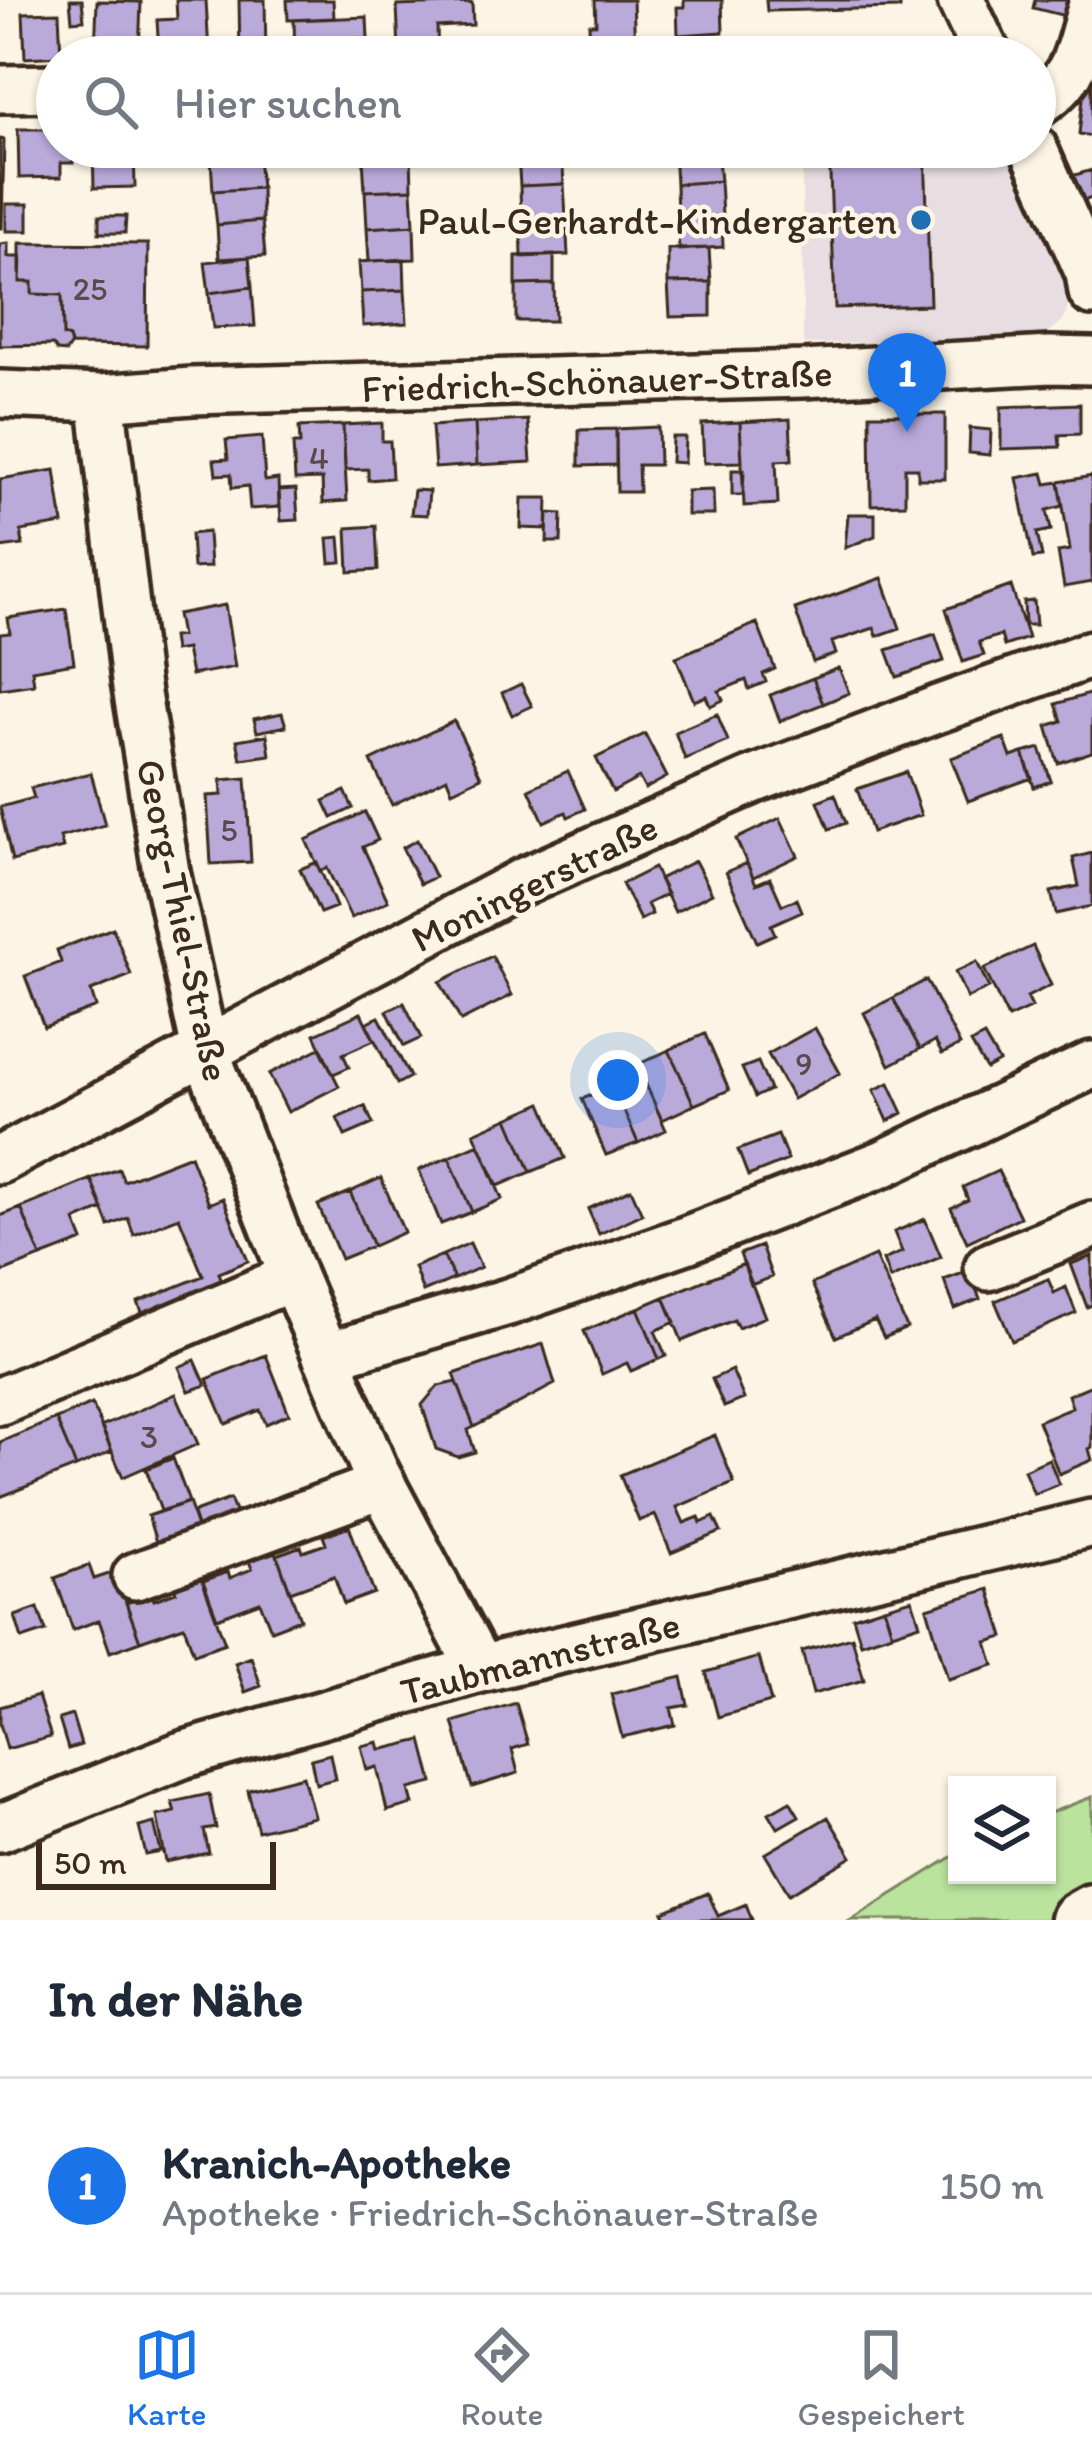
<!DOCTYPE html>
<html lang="de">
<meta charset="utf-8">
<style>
:root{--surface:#fff;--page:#f6f6f7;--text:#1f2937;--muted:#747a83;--line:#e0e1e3;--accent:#1a73e8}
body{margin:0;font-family:Itim,sans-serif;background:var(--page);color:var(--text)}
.controls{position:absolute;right:36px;bottom:36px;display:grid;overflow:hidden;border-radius:0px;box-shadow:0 3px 9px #0004}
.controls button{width:108px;height:108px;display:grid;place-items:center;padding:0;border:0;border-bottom:3px solid var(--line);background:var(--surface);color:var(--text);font:60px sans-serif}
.scale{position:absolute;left:36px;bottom:30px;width:240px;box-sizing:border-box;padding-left:12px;border:6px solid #3b2a1e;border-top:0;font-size:33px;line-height:42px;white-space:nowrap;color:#3b2a1e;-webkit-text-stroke:9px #fcf5e5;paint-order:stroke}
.you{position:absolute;left:618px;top:1080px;width:42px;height:42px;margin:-30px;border:9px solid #fff;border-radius:50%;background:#1a73e8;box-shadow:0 0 0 18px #1a73e833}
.badge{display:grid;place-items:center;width:78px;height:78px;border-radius:50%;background:var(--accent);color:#fff;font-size:39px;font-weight:700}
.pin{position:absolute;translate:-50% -99px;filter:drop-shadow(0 3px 6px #0008)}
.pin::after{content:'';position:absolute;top:63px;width:42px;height:36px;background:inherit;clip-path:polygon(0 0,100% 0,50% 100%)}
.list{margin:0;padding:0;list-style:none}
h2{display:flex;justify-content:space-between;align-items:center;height:156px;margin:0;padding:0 48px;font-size:51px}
h2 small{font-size:39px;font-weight:400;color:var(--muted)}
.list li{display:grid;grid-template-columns:78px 1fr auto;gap:36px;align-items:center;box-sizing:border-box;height:216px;padding:0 48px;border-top:3px solid var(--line)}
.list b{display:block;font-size:45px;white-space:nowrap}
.list p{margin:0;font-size:39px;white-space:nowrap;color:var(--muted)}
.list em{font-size:39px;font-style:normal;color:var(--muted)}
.icon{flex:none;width:66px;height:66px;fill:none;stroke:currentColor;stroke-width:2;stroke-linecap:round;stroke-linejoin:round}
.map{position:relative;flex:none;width:1092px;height:1920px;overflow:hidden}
.search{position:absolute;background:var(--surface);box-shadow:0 3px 9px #0004;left:36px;right:36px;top:36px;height:132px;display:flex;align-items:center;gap:30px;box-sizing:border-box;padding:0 42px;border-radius:66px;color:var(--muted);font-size:45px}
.sheet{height:372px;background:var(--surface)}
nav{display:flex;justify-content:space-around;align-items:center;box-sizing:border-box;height:168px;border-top:3px solid var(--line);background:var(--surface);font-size:33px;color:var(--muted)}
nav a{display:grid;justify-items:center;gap:6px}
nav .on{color:var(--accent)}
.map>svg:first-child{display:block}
</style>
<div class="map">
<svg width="1092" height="1920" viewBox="0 0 1092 1920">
<rect width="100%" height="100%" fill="#fcf5e5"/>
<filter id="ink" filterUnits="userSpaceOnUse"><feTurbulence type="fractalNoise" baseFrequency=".00833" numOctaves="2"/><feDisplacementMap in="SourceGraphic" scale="24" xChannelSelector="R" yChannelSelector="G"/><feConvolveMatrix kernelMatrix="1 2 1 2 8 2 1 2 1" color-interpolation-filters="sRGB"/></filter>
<g filter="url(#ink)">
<!-- built -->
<path fill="#e8dee2" d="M 802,147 L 1006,147 L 1066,282 L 1069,302 L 1064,320 L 1041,338 L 1023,340 L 803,344 Z"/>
<!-- green -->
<path fill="#bae39e" stroke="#7a865e" stroke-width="3" d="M 1092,1797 L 1092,1912 L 1078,1920 L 851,1920 L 957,1854 L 957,1875 L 1047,1875 L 1047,1814 Z"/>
<!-- building -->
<path fill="#baaada" stroke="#3b2a1e" stroke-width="3" d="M 70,0 L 82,0 L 84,20 L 72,21 Z
M 176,0 L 206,0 L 209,52 L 159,54 L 157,20 L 177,19 Z
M 239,0 L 265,0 L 266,57 L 240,57 Z
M 287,0 L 333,0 L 334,18 L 288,20 Z
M 595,0 L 633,0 L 635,50 L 590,52 L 589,24 L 596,24 Z
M 684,0 L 722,0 L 723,32 L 678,35 L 677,7 L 684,7 Z
M 766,0 L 900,0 L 900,8 L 767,11 Z
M 1035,0 L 1077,0 L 1073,18 L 1033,8 Z
M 97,1 L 141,2 L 139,54 L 95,53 Z
M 472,3 L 473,25 L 437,27 L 438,57 L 392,57 L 392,51 L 399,51 L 397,6 Z
M 59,12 L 61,56 L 25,58 L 23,13 Z
M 367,17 L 368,39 L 333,40 L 333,57 L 295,57 L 294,20 Z
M 1085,81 L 1092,82 L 1092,136 L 1079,134 Z
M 18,129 L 57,129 L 57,147 L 72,147 L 73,163 L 61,163 L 61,177 L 19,178 Z
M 0,139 L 4,140 L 2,228 L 0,228 Z
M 93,147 L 134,147 L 135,187 L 94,188 Z
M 717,147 L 720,181 L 676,184 L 674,151 Z
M 829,147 L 925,147 L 930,305 L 835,308 Z
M 562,153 L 564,184 L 520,186 L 518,155 Z
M 411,156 L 412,189 L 365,191 L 363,158 Z
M 258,157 L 261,188 L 213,191 L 211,160 Z
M 1092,170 L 1092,198 L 1076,203 L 1068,177 Z
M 720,181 L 722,216 L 677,217 L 676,184 Z
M 564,184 L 566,218 L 521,220 L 520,186 Z
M 261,188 L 262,221 L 217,225 L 213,191 Z
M 412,189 L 414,225 L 367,228 L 365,191 Z
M 6,204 L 28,204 L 28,231 L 6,231 Z
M 99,216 L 126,216 L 125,233 L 99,233 Z
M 722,216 L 723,247 L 679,250 L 677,217 Z
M 566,218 L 568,255 L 522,257 L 521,220 Z
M 262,221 L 265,256 L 219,259 L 217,225 Z
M 414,225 L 415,259 L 369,261 L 367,228 Z
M 8,243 L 8,257 L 21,257 L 20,282 L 32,282 L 32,294 L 62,295 L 63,336 L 69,338 L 71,344 L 66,352 L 57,351 L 53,345 L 0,346 L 0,244 Z
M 20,243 L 148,244 L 147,346 L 71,345 L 69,338 L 63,336 L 62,295 L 32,294 L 32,282 L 20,282 Z
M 709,248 L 711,282 L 668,283 L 668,249 Z
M 554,255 L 554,284 L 516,285 L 516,256 Z
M 249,257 L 252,287 L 209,293 L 205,262 Z
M 404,259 L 405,290 L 361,292 L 359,262 Z
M 711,282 L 711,316 L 670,317 L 668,283 Z
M 554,284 L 555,321 L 516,321 L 516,285 Z
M 252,287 L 255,326 L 213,328 L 209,293 Z
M 405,290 L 407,323 L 363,326 L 361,292 Z
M 1080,404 L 1080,434 L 1059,435 L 1060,447 L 1001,449 L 1001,407 Z
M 870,414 L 945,414 L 945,479 L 918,479 L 918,468 L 905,468 L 905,504 L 871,505 Z
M 790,419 L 792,460 L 776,461 L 778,504 L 744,506 L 740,422 Z
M 528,420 L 531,462 L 477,465 L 475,423 Z
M 740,422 L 742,462 L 704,463 L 702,424 Z
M 382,423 L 382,441 L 390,441 L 392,478 L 368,480 L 368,469 L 345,470 L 343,425 Z
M 475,423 L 477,465 L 435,468 L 432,426 Z
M 343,425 L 347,501 L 323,503 L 322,479 L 295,480 L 293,444 L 300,444 L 299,427 Z
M 658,427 L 659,465 L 638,465 L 639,492 L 617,492 L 616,429 Z
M 970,428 L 991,430 L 990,455 L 969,453 Z
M 616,429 L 616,465 L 579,466 L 579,430 Z
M 262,437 L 265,481 L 278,479 L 279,507 L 250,509 L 248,486 L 232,488 L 231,474 L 216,475 L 214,460 L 228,459 L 226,440 Z
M 672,437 L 685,437 L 684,463 L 671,462 Z
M 55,470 L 63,524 L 21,531 L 23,545 L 0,548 L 0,479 Z
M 732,470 L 744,470 L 743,495 L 732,495 Z
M 1043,473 L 1046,484 L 1059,482 L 1063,506 L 1047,510 L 1051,530 L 1037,533 L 1042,557 L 1033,558 L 1017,478 Z
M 1092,476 L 1092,582 L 1064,587 L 1058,552 L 1070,550 L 1059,482 Z
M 296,489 L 298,520 L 281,521 L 279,490 Z
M 414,490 L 429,491 L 427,515 L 411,514 Z
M 713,490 L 714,515 L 687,515 L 687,491 Z
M 522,498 L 548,498 L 547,529 L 521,528 Z
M 548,513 L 562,514 L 561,542 L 547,542 Z
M 848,514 L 875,514 L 875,536 L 845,548 Z
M 376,526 L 378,570 L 349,572 L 347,528 Z
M 208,532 L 210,567 L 193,568 L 191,534 Z
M 340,537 L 342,562 L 330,563 L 328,538 Z
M 882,578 L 900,628 L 877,636 L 874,628 L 832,642 L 836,654 L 813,662 L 795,609 Z
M 1011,586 L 1028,638 L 1004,646 L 1001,635 L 979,642 L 984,655 L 963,662 L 946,609 Z
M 1034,601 L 1036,625 L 1025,625 L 1024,602 Z
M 225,605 L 235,667 L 191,675 L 186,649 L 174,651 L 172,637 L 181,636 L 177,614 Z
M 66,609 L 74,663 L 32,670 L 34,684 L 0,689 L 0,634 L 10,633 L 8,618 Z
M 757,623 L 775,669 L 763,674 L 766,682 L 749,689 L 746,680 L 719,691 L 723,700 L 710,706 L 706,696 L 694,701 L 676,657 Z
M 935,634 L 944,661 L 897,677 L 887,650 Z
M 839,668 L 849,693 L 823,704 L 813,678 Z
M 813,678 L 823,704 L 780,721 L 770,695 Z
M 521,684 L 532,706 L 512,715 L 502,693 Z
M 1092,693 L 1092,752 L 1058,763 L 1047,726 L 1062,721 L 1056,704 Z
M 282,713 L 286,726 L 257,732 L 254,719 Z
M 717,714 L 728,741 L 685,759 L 675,732 Z
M 454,721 L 481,777 L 452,791 L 447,778 L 392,805 L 371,761 Z
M 645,734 L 667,777 L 645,789 L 639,778 L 613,792 L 596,758 Z
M 267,735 L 270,755 L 241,759 L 237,740 Z
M 1004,738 L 1011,757 L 1023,753 L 1032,778 L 968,801 L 951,758 Z
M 1040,748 L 1051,781 L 1034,787 L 1023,753 Z
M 568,771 L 585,809 L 568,817 L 566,812 L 544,822 L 529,789 Z
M 906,772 L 921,815 L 872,832 L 857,789 Z
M 91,773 L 105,825 L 60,837 L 63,848 L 12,861 L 0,807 L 34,798 L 31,788 Z
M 246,778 L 251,862 L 211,864 L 207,796 L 222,795 L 221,780 Z
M 345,791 L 353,808 L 332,818 L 324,801 Z
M 835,794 L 846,823 L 829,829 L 818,801 Z
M 365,812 L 378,840 L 363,847 L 388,901 L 351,918 L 327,868 L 320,871 L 306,840 Z
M 780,818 L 798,856 L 753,877 L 736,839 Z
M 417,840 L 435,877 L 420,884 L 402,848 Z
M 1092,853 L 1092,906 L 1056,914 L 1051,892 L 1079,886 L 1073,858 Z
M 695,861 L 712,893 L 675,912 L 659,879 Z
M 317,862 L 336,907 L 320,913 L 300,869 Z
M 747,863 L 756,884 L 770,878 L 782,905 L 797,899 L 802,911 L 771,925 L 775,934 L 757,942 L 726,872 Z
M 654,868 L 667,894 L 647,904 L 652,914 L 640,920 L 622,884 Z
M 113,928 L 131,975 L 91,991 L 96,1007 L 44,1027 L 25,976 L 61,962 L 57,950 Z
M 1033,946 L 1051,985 L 1027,997 L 1032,1007 L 1008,1018 L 984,969 Z
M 492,956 L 512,995 L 461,1021 L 440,982 Z
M 977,962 L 989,988 L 967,998 L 955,972 Z
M 926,980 L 960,1045 L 942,1054 L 935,1041 L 920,1049 L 893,998 Z
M 893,998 L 920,1049 L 890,1065 L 864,1013 Z
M 404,1003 L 421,1038 L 404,1046 L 387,1011 Z
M 361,1013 L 374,1040 L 343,1054 L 349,1067 L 333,1074 L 315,1034 Z
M 379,1017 L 410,1077 L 397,1084 L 366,1023 Z
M 815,1028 L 840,1073 L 793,1099 L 768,1054 Z
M 705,1034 L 729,1090 L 694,1105 L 669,1050 Z
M 984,1036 L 999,1062 L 986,1069 L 971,1043 Z
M 320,1048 L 339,1086 L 288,1112 L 269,1074 Z
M 669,1050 L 694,1105 L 662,1120 L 637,1065 Z
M 758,1062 L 770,1090 L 755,1097 L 742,1068 Z
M 641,1073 L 666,1130 L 638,1143 L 613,1086 Z
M 889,1083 L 903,1113 L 888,1121 L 874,1090 Z
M 613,1086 L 638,1143 L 606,1155 L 582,1099 Z
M 542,1103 L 565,1158 L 531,1172 L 508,1118 Z
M 365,1106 L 373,1124 L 345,1136 L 337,1118 Z
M 508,1118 L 531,1172 L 498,1186 L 474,1133 Z
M 778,1135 L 788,1160 L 748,1176 L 738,1150 Z
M 479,1144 L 502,1199 L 472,1212 L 449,1157 Z
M 190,1155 L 209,1204 L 223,1198 L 248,1261 L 219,1273 L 227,1293 L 147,1325 L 138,1302 L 203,1276 L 179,1217 L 134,1235 L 128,1218 L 109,1226 L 91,1179 L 119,1169 L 124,1181 Z
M 449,1157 L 472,1212 L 441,1224 L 419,1170 Z
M 998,1171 L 1020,1217 L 967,1242 L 951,1208 L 968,1200 L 963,1187 Z
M 381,1178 L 404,1232 L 373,1246 L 350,1192 Z
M 91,1179 L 103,1209 L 75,1221 L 83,1241 L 41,1257 L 21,1208 Z
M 631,1189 L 642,1214 L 599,1234 L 588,1209 Z
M 350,1192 L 373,1246 L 341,1259 L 318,1205 Z
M 21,1208 L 41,1257 L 3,1272 L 0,1265 L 0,1216 Z
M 925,1219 L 941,1257 L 890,1279 L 883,1260 L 902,1252 L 894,1232 Z
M 470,1243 L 481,1267 L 454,1279 L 443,1255 Z
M 761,1246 L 772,1277 L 751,1285 L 740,1254 Z
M 443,1255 L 454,1279 L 423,1292 L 414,1267 Z
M 875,1256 L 907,1328 L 884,1338 L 875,1320 L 836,1337 L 812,1284 Z
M 1092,1256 L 1092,1305 L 1087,1307 L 1071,1264 Z
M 744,1264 L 765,1317 L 738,1328 L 734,1320 L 682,1341 L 664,1297 Z
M 969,1271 L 980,1299 L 955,1309 L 944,1280 Z
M 1048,1279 L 1054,1293 L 1066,1287 L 1076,1313 L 1012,1341 L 995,1301 Z
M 664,1297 L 675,1322 L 655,1331 L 666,1356 L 659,1359 L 638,1308 Z
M 638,1308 L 659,1359 L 631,1371 L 627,1363 L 602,1374 L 584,1331 Z
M 543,1344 L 555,1384 L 474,1427 L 454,1374 Z
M 266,1355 L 289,1414 L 266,1424 L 260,1410 L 226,1424 L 207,1379 Z
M 195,1360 L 206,1385 L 189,1391 L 179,1367 Z
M 732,1370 L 744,1399 L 724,1407 L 712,1379 Z
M 457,1382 L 474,1427 L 468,1430 L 475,1452 L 458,1457 L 436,1449 L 422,1405 L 438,1386 Z
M 1092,1385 L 1092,1447 L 1089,1449 L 1092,1460 L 1059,1474 L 1038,1421 L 1072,1407 L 1068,1395 Z
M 176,1394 L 198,1444 L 123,1477 L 101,1427 Z
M 92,1404 L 112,1451 L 76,1467 L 56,1419 Z
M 56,1419 L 76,1467 L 0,1497 L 0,1442 Z
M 715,1435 L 734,1483 L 677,1507 L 684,1523 L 699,1517 L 701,1523 L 714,1517 L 721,1532 L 671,1553 L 655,1515 L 639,1521 L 620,1475 Z
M 173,1458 L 189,1502 L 161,1511 L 146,1469 Z
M 1049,1459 L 1059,1484 L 1034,1494 L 1024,1470 Z
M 230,1499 L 239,1522 L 200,1536 L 192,1513 Z
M 189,1502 L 198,1529 L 156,1542 L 148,1516 Z
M 349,1526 L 374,1593 L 344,1604 L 334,1576 L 290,1592 L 277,1555 L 301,1546 L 303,1552 L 326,1544 L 323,1536 Z
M 276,1552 L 300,1619 L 271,1630 L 260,1602 L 217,1618 L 203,1581 L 228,1572 L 230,1578 L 252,1569 L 249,1561 Z
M 89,1565 L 94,1579 L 115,1572 L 140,1641 L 110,1652 L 99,1620 L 73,1630 L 55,1578 Z
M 200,1574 L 225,1643 L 194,1654 L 184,1626 L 140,1641 L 126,1603 L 152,1594 L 154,1600 L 176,1592 L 172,1584 Z
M 989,1589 L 1004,1637 L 987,1642 L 994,1665 L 948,1679 L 927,1608 Z
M 912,1599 L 920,1624 L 892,1633 L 884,1607 Z
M 884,1607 L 892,1633 L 861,1643 L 853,1617 Z
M 38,1608 L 46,1631 L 22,1639 L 15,1616 Z
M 852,1637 L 864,1680 L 813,1694 L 802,1651 Z
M 251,1657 L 261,1686 L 245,1692 L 235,1663 Z
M 759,1657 L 771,1702 L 718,1717 L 706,1672 Z
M 682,1677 L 688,1705 L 671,1708 L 675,1725 L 622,1737 L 611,1694 Z
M 38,1696 L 51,1737 L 7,1749 L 0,1724 L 0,1707 Z
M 516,1703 L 528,1744 L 512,1749 L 518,1773 L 472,1787 L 453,1722 Z
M 72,1715 L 81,1745 L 68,1749 L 59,1719 Z
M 422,1740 L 433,1783 L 409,1789 L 413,1804 L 387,1811 L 377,1767 L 367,1770 L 361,1746 L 378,1742 L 380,1750 Z
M 330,1754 L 335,1779 L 316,1784 L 311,1759 Z
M 303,1776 L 314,1817 L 258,1831 L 248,1790 Z
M 209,1794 L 216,1828 L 204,1830 L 209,1853 L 166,1862 L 157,1816 L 175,1812 L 172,1802 Z
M 790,1801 L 799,1816 L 778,1828 L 769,1813 Z
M 828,1817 L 852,1857 L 789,1894 L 765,1854 Z
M 154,1823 L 161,1852 L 146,1855 L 139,1827 Z
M 708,1893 L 718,1916 L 746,1904 L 752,1920 L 667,1920 L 663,1912 Z"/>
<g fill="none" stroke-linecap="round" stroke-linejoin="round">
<!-- minor casing -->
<g stroke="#3b2a1e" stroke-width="54">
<path id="minor" d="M 961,0 L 988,57
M 0,89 L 57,88
M 1035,105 C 1080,76 1077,51 1092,5
M 1033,147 L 1089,273 L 1092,292
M 0,394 L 101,398 L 192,391 L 803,374 L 1050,360 L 1092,361
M 101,398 L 135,681 L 166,872 L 205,1050 L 293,1277 L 376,1473 L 480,1669
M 0,1160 L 522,882 L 755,779 L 938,709 L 1092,654
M 988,1267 L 1092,1225
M 326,1356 L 508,1302 L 686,1240 L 882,1164 L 1092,1065
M 0,1401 L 293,1277
M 136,1576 L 383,1485
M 0,1828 L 182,1755 L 480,1669 L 1092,1523"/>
</g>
<!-- major casing -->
<g stroke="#3b2a1e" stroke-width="63">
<path id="major" d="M 1078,1920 L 1092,1912"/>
</g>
<!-- minor -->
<use href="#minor" stroke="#fcf5e5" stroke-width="45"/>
<!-- major -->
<use href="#major" stroke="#fcf5e5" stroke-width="54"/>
</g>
</g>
<!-- markers -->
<circle fill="#1f6fb2" stroke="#fcf5e5" stroke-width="4.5" cx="921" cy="220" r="12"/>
<g text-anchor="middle" stroke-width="9" stroke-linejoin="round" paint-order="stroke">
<!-- number labels -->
<g font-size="33" fill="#5b4a4d">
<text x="90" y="300">25</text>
<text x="319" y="469">4</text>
<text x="229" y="841">5</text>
<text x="804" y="1075">9</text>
<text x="149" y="1448">3</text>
</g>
<!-- poi labels -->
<g font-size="39" fill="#3b2a1e" stroke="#fcf5e5" text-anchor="end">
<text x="897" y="234">Paul-Gerhardt-Kindergarten</text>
</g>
<!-- street labels -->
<g font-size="39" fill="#3b2a1e" stroke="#fcf5e5">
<text transform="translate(597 380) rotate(-2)" y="14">Friedrich-Schönauer-Straße</text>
<text transform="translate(534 882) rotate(-26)" y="14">Moningerstraße</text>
<text transform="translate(184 920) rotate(78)" y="14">Georg-Thiel-Straße</text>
<text transform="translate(540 1657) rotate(-14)" y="14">Taubmannstraße</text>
</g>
</g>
</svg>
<div class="controls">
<button><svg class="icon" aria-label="layers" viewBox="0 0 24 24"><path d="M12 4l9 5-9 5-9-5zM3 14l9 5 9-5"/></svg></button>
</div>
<div class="scale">50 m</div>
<div class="you"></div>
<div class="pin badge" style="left:907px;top:432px">1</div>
<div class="search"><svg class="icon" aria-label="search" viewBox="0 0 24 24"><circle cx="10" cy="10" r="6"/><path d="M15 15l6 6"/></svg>Hier suchen</div>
</div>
<section class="sheet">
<h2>In der Nähe<small></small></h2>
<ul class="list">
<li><span class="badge">1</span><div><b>Kranich-Apotheke</b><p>Apotheke · Friedrich-Schönauer-Straße</p></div><em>150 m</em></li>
</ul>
</section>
<nav>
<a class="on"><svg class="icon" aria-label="map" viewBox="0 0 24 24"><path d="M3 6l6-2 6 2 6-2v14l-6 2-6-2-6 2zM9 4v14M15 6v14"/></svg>Karte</a>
<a><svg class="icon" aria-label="directions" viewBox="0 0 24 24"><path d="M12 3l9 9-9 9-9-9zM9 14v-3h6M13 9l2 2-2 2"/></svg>Route</a>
<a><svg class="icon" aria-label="saved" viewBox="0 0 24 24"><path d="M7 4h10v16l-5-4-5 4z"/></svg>Gespeichert</a>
</nav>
